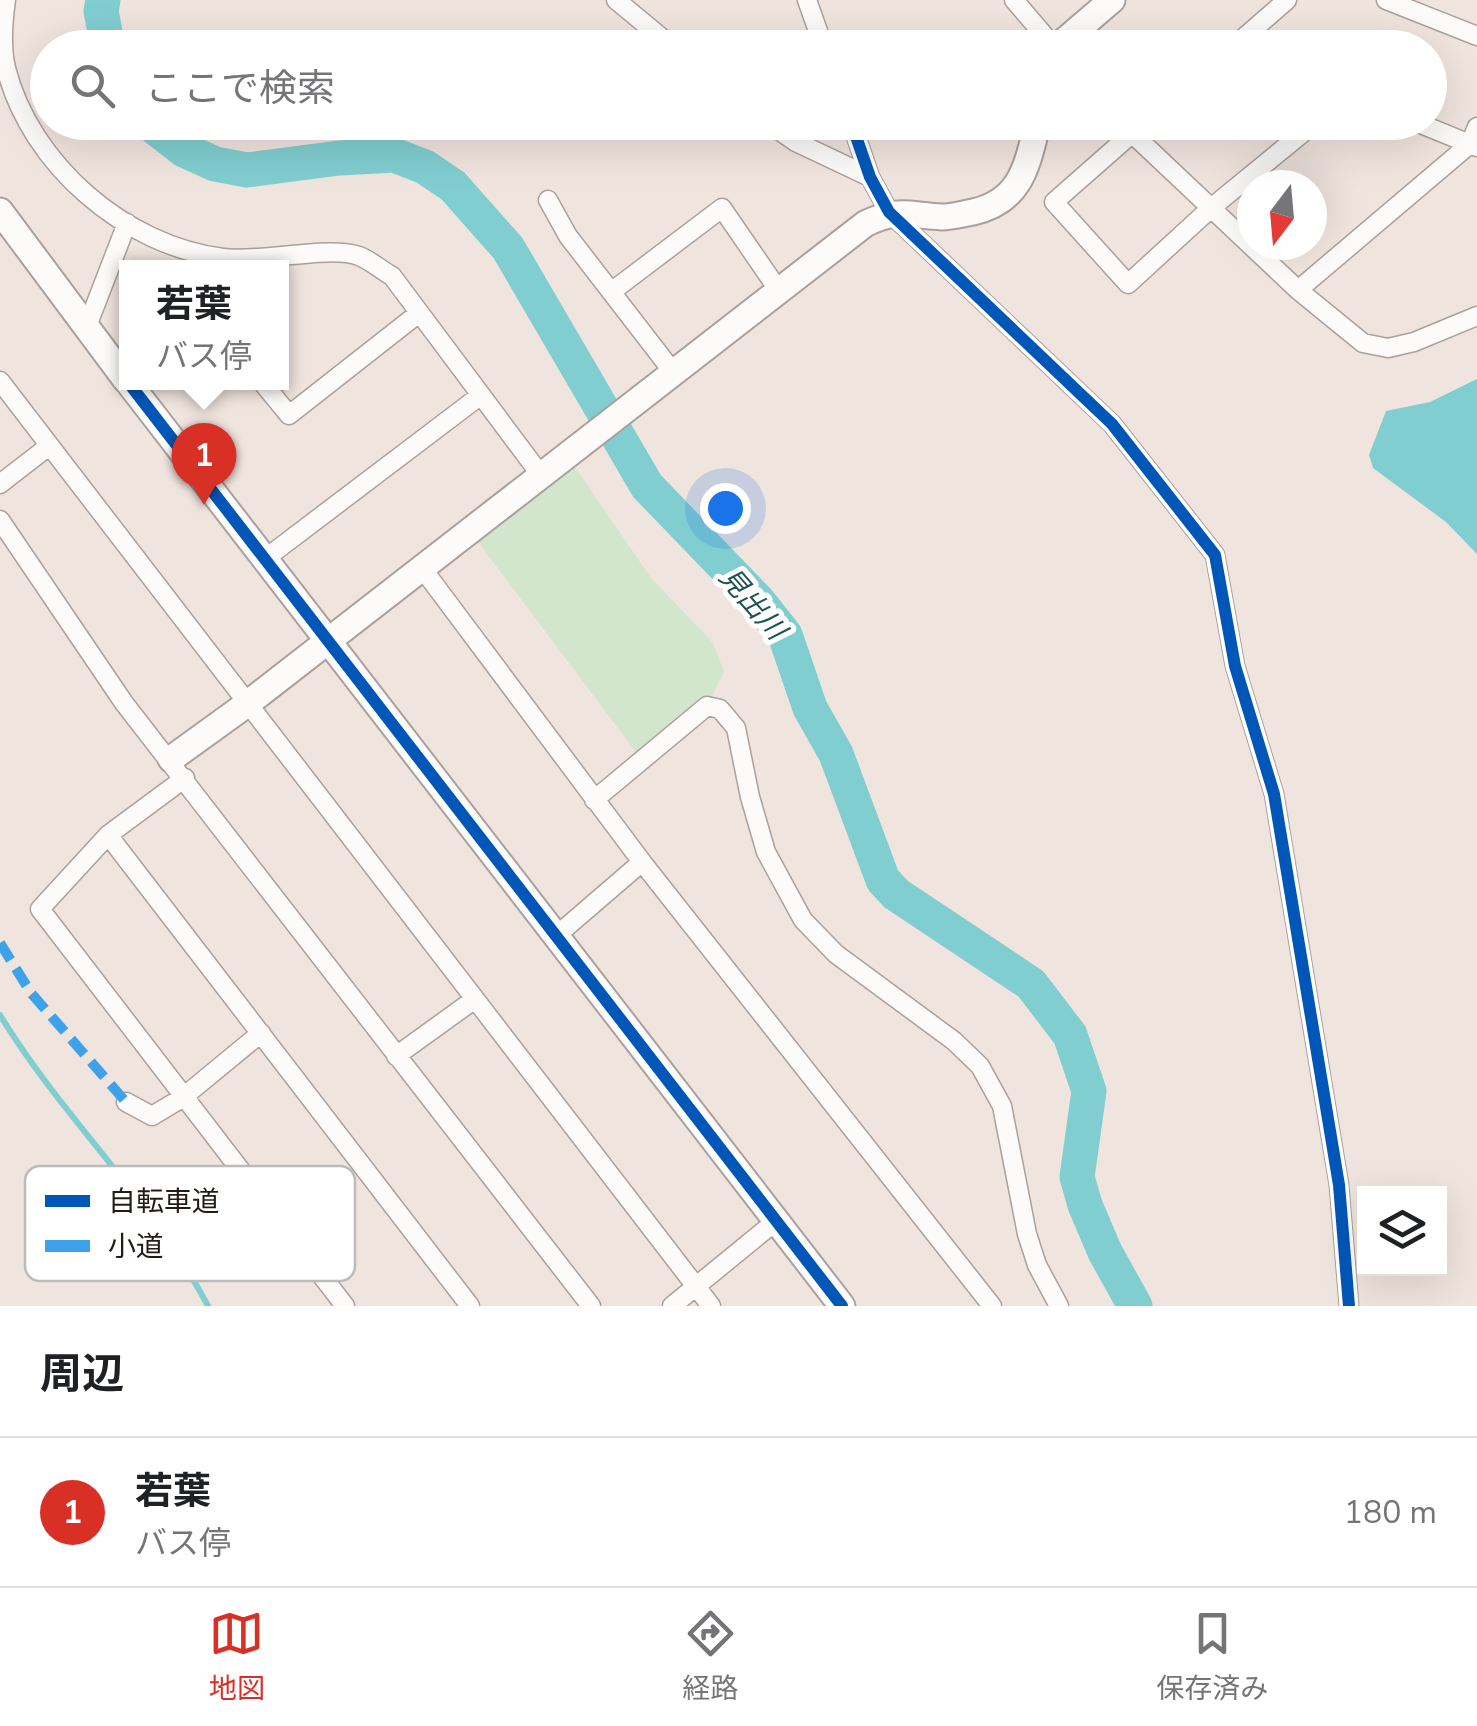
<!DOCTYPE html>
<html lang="ja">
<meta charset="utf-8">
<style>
:root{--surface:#fff;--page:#f6f6f6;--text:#202124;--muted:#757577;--line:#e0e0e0;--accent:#d93025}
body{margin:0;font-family:"Nunito Sans","Noto Sans JP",sans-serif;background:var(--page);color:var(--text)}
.controls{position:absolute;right:30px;bottom:30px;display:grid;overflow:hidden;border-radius:0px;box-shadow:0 10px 40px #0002}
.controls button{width:90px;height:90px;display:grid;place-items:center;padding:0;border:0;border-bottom:2px solid var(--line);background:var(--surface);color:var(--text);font:50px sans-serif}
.compass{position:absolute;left:1237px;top:170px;width:90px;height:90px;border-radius:50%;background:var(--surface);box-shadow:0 10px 40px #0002;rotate:196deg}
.you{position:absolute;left:725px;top:508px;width:35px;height:35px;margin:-25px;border:8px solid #fff;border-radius:50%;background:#1a73e8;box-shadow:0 0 0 15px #1a73e833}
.badge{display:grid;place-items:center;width:65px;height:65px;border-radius:50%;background:var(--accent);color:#fff;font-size:32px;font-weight:700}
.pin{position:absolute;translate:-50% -82px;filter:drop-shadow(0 2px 5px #0008)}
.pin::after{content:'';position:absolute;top:52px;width:35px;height:30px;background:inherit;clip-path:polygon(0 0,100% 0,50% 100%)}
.popup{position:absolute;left:119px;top:260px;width:170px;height:130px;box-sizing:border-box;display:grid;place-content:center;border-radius:0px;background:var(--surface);filter:drop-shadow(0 2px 8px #0005);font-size:32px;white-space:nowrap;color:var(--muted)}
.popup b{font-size:38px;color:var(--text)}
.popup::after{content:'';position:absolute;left:50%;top:100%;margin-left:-20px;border:20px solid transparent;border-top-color:var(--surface)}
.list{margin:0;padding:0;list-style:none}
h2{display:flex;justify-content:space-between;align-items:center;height:130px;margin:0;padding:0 40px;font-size:42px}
h2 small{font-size:32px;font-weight:400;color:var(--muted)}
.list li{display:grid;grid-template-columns:65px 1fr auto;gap:30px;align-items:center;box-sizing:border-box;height:150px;padding:0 40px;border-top:2px solid var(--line)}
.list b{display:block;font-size:38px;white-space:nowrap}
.list p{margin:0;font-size:32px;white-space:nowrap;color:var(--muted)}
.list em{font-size:32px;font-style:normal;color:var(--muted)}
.icon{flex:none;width:55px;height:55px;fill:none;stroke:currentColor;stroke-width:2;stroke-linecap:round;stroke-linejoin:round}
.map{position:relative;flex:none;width:1477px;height:1306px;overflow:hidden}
.search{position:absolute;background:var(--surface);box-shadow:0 10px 40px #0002;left:30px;right:30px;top:30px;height:110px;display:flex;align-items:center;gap:25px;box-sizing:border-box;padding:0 35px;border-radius:55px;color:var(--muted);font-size:38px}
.sheet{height:280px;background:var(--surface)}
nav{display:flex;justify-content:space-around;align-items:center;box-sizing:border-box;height:140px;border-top:2px solid var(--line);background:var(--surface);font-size:28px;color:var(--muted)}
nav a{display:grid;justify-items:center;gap:5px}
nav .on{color:var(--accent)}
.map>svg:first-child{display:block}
</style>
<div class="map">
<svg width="1477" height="1306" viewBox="0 0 1477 1306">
<rect width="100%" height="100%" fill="#f0e4de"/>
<!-- green -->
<path fill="#d2e5cd" d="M 566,454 L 651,578 L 713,643 L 724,672 L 707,706 L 642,760 L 469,530 Z"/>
<!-- water -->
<path fill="#81ced0" d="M 1477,379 L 1477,554 L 1446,522 L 1373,468 L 1369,455 L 1386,411 L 1430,402 Z"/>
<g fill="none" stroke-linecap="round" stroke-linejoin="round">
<!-- stream -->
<path stroke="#81ced0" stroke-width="6" d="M 0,1015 C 62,1117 152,1199 208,1306"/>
<!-- river -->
<path stroke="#81ced0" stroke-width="35" d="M 103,0 L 101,11 L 108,48
M 148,122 L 184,150 L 215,164 L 247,170 L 339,158 L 394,155 L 425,167 L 453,186 L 508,248 L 647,486 L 758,601 L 785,635 L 810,708 L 836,754 L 883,880 L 896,894 L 1031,984 L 1070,1035 L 1089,1091 L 1077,1177 L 1085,1205 L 1105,1252 L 1135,1306"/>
<!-- street casing -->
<g stroke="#aaa09c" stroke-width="21">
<path id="street" d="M 6,0 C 3,21 1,47 6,68 C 30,164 125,246 223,258 C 260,263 330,245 359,256 C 370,260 381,270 392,276 L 540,474
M 616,0 L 674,48
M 807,0 L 824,48
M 1014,0 L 1055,48
M 1386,0 L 1477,36
M 1232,48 L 1287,0
M 767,122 L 796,142 L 870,177
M 851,122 L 870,177 L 889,212 L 1112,424 L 1215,555 L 1235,666 L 1274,794 L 1339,1185 L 1349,1306
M 1120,122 L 1298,290 L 1363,343 L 1388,348 L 1414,342 L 1477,316
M 1145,122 L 1054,202 L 1128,284 L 1211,208 L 1316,122
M 1416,122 L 1477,147
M 548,200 L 568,236 L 673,372
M 1298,290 L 1470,144 L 1477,127
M 611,292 L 722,208 L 779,291
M 86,329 L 127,223
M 0,381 L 711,1306
M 262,382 L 289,415 L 419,313
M 0,484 L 49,446
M 0,520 L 124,703 L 591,1306
M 266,558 L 481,395
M 422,568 L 642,862 L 992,1306
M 185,778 L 108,835 L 40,909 L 345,1306
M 594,800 L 707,706 L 720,709 L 736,728 L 750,797 L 766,852 L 803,920 L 836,954 L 954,1041 L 980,1066 L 1002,1106 L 1027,1234 L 1037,1265 L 1059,1306
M 108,835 L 470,1306
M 556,936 L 642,862
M 396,1056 L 475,999
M 126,1102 L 152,1116 L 182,1098 L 261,1033
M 672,1306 L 776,1221"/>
</g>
<!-- secondary casing -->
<g stroke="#aaa09c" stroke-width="29">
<path id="secondary" d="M 1056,48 L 1112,0
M 0,211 L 126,380
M 128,382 L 842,1306
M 171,759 L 247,704 L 865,224 C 897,208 907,215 942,217 C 952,217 962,214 973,212 C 1022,201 1027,165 1038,122"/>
</g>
<!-- street -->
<use href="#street" stroke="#fdfbfa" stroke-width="18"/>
<!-- secondary -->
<use href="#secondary" stroke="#fdfbfa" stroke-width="25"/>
<!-- quiet -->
<path stroke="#3ea2ea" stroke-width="10" stroke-dasharray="20 10" stroke-linecap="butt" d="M 0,943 L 31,993 L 126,1102"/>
<!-- cycleway casing -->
<g stroke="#fff" stroke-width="19">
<path id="cycleway" d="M 851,122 L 870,177 L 889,212 L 1112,424 L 1215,555 L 1235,666 L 1274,794 L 1339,1185 L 1349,1306
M 128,382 L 842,1306"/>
</g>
<!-- cycleway -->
<use href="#cycleway" stroke="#0057b8" stroke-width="12"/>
</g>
<g text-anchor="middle" stroke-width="10" stroke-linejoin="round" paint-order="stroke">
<!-- water labels -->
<g font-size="28" font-style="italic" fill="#1f5254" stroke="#fff">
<text transform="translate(753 603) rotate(49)" y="10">見出川</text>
</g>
</g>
<!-- legend -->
<rect x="25" y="1166" width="330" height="115" rx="15" fill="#fff" stroke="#bdbbba" stroke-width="2.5"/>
<rect x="45" y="1195" width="45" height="12" fill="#0057b8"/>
<rect x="45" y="1240" width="45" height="12" fill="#3ea2ea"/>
<g font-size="28" fill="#231b18">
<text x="108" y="1211">自転車道</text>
<text x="108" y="1256">小道</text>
</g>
</svg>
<div class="controls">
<button><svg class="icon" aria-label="layers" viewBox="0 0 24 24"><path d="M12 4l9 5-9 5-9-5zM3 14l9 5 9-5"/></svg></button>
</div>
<svg class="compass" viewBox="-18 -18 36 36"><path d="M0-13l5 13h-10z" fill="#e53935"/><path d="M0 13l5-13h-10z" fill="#757577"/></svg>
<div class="you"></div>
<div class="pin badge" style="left:204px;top:505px">1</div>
<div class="popup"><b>若葉</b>バス停</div>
<div class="search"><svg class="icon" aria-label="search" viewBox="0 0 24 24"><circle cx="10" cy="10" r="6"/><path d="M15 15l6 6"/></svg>ここで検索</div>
</div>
<section class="sheet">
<h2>周辺<small></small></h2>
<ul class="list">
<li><span class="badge">1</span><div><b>若葉</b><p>バス停</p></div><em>180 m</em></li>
</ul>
</section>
<nav>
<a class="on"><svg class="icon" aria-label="map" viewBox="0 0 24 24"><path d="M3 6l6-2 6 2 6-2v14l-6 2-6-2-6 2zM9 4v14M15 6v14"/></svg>地図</a>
<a><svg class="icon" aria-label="directions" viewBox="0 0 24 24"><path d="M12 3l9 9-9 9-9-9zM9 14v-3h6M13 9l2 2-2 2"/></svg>経路</a>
<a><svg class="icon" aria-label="saved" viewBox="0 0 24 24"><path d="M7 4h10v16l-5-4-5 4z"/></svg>保存済み</a>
</nav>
